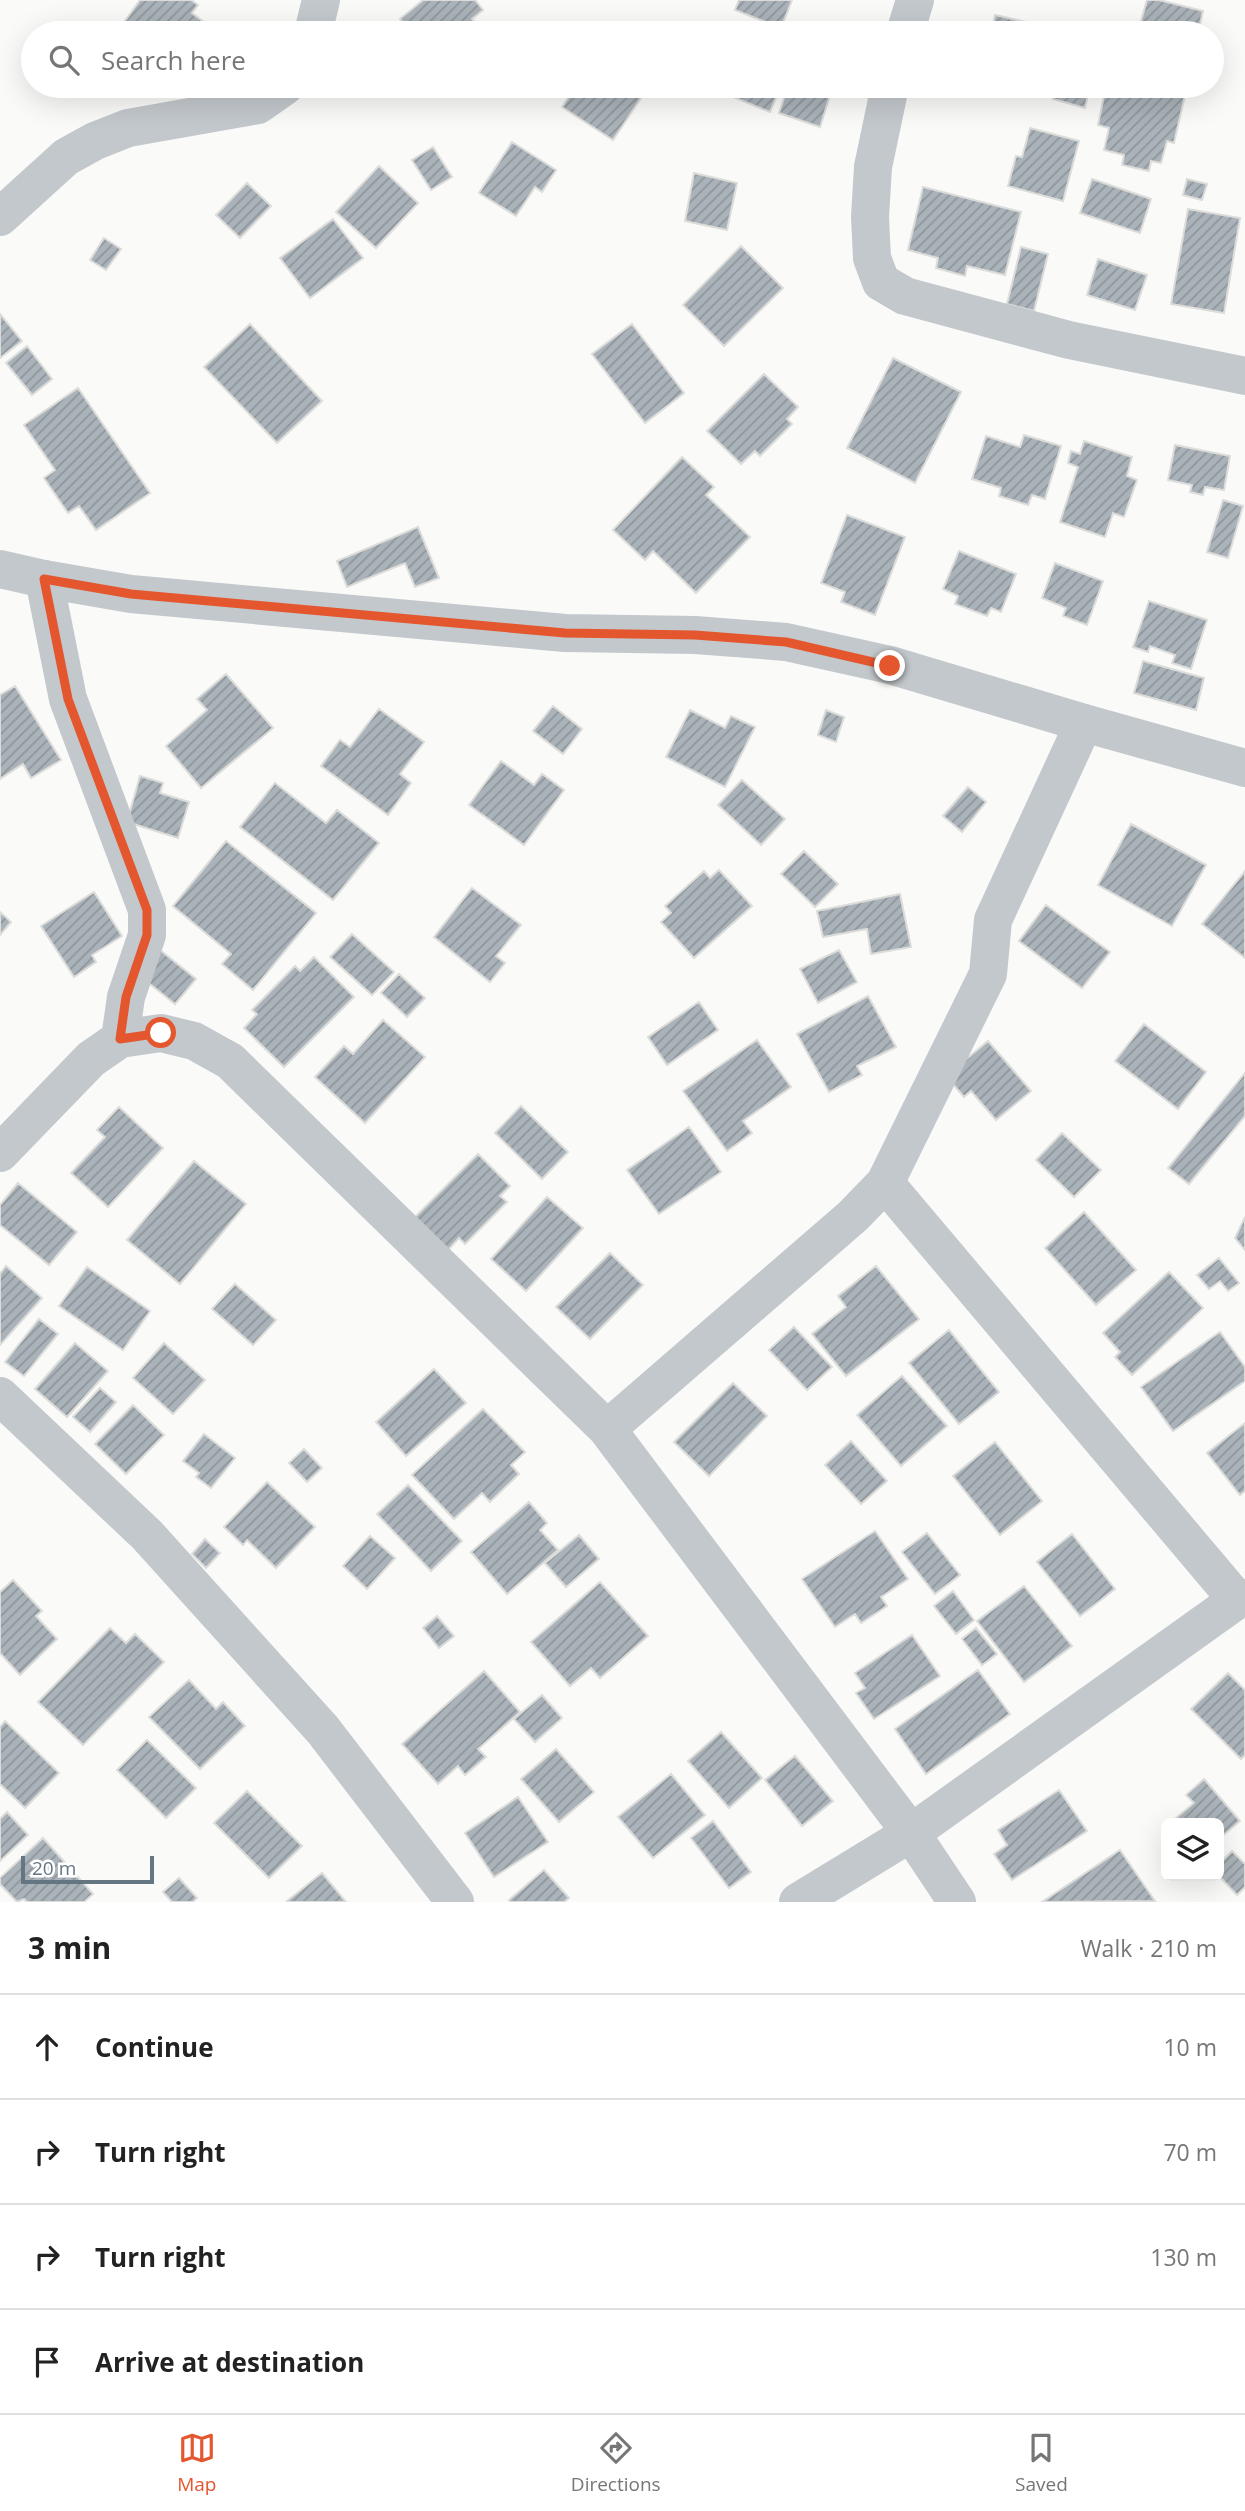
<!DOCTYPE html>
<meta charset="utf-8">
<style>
:root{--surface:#fff;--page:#f2f2f2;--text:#222;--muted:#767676;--line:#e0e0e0;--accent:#e4572e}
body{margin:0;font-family:"Open Sans",sans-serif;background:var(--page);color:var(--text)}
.controls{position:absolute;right:21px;bottom:21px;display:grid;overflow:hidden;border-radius:10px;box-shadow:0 7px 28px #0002}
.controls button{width:63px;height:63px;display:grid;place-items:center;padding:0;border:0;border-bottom:2px solid var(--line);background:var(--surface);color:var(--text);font:35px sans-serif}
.scale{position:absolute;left:21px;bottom:18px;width:133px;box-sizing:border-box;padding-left:7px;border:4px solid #657683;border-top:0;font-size:19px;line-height:24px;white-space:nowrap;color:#657683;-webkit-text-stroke:5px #fff;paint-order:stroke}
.stop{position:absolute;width:21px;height:21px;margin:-16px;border:5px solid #e4572e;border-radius:50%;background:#fff}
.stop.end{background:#e4572e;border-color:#fff;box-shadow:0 2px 7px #0008}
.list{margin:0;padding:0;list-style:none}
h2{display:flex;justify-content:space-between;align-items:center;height:91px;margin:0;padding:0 28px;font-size:30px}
h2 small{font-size:23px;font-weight:400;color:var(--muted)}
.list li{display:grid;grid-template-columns:46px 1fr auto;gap:21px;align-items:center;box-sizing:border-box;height:105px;padding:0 28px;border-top:2px solid var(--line)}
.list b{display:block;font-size:26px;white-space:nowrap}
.list em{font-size:23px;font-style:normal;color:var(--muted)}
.icon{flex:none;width:38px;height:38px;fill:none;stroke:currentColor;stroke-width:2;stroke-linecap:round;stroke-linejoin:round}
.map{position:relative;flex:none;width:1245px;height:1902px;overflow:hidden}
.search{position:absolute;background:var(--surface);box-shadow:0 7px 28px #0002;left:21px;right:21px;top:21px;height:77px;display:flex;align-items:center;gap:18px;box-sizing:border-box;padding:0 24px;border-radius:38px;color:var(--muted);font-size:26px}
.sheet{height:511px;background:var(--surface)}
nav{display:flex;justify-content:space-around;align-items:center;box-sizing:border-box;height:98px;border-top:2px solid var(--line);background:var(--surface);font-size:19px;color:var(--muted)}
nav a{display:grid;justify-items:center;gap:4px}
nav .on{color:var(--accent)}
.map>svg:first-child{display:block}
</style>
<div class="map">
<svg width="1245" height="1902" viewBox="0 0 1245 1902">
<defs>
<pattern id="building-hatch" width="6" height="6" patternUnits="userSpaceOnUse" patternTransform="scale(1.75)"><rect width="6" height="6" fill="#aab3b9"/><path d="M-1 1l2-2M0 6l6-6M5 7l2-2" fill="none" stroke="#8e969c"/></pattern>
</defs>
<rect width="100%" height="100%" fill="#fafaf8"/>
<!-- building -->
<path fill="url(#building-hatch)" stroke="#dcdcda" stroke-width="2" d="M 140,0 L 191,0 L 198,5 L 192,13 L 209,26 L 204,33 L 143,33 L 125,21 Z
M 423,0 L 475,0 L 483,10 L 472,19 L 477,25 L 466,33 L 412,33 L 400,19 Z
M 739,0 L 792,0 L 781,28 L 735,10 Z
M 1147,0 L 1159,0 L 1203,11 L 1198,33 L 1158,33 L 1139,28 Z
M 995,15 L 1058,29 L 1057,33 L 991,33 Z
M 576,86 L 649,86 L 613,140 L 562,107 Z
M 729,86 L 781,86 L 770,112 L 726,94 Z
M 788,86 L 833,86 L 820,127 L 779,113 Z
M 1056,86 L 1090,86 L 1085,108 L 1053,99 Z
M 1106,86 L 1179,86 L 1178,89 L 1186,91 L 1174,143 L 1167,141 L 1161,163 L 1151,161 L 1149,171 L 1122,165 L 1124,155 L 1104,150 L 1109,128 L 1098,125 Z
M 1030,128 L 1079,141 L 1063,201 L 1008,186 L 1016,156 L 1022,157 Z
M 512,142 L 556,170 L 542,192 L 535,187 L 516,216 L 479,193 Z
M 433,147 L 452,177 L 431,190 L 412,160 Z
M 379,166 L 418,203 L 376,248 L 336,212 Z
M 694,173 L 737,183 L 727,230 L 685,221 Z
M 1092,179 L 1151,199 L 1140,233 L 1080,213 Z
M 1187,179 L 1207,184 L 1202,200 L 1183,195 Z
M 247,183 L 271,206 L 240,238 L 216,215 Z
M 923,187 L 1021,212 L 1005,275 L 967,266 L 965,276 L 936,268 L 938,258 L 908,250 Z
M 1188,209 L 1240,218 L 1224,313 L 1171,304 Z
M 333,219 L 363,258 L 310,298 L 280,258 Z
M 104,238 L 121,249 L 106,270 L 90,260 Z
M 741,246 L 783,288 L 724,346 L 683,305 Z
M 1021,247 L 1048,254 L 1034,311 L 1007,304 Z
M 1098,259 L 1147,275 L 1135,310 L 1087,295 Z
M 0,314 L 22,341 L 0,358 Z
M 250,324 L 322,401 L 277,443 L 204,367 Z
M 632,324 L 684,393 L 645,423 L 592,354 Z
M 27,346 L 52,379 L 32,395 L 6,363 Z
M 893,358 L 961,392 L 915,483 L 847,448 Z
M 764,374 L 798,407 L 787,419 L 792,424 L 760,456 L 755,451 L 741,464 L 707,431 Z
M 78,388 L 150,493 L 96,530 L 79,506 L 68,513 L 44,478 L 55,470 L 24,425 Z
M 1024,435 L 1061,446 L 1045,499 L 1032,495 L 1028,505 L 999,496 L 1001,488 L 972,479 L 986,436 L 1020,447 Z
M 1084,441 L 1132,457 L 1127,476 L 1137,480 L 1124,517 L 1113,513 L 1105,537 L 1060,522 L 1078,467 L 1068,463 L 1071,451 L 1080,454 Z
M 1175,445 L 1230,456 L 1224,490 L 1205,487 L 1203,495 L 1190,492 L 1192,485 L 1168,480 Z
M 682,457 L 714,487 L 706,495 L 750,537 L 696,593 L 653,551 L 645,560 L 613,530 Z
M 1223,500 L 1243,506 L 1228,558 L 1207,552 Z
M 847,515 L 905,537 L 875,615 L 841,602 L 845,592 L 821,583 Z
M 418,527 L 439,578 L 415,587 L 405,563 L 347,587 L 337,561 Z
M 959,551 L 1016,574 L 1001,612 L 991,608 L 987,616 L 955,604 L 958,596 L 943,589 Z
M 1055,563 L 1103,581 L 1087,625 L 1063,616 L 1066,608 L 1042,598 Z
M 1149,601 L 1207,620 L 1191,669 L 1172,663 L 1175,655 L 1150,646 L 1148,652 L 1133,647 Z
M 1143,661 L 1204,678 L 1196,710 L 1134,693 Z
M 226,674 L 273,728 L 201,788 L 166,746 L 207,710 L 197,699 Z
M 15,686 L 61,760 L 31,778 L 23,764 L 0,779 L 0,695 Z
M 553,706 L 582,729 L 563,754 L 533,731 Z
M 379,709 L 424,742 L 400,774 L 411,783 L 388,815 L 321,766 L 340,740 L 350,747 Z
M 690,710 L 725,728 L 731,716 L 755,727 L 725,787 L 666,757 Z
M 826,710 L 844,717 L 836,742 L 818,735 Z
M 501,761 L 534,785 L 542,774 L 564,790 L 524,845 L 469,805 Z
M 140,776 L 163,783 L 160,793 L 189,802 L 178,838 L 127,822 Z
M 742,780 L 785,819 L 761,845 L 718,805 Z
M 275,783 L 326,823 L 337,810 L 379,843 L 333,900 L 240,827 Z
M 968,787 L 986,802 L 962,832 L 943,816 Z
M 1131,824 L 1206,865 L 1172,926 L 1098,885 Z
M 226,841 L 316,913 L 253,990 L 222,964 L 231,954 L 173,906 Z
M 804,851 L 838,884 L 815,907 L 781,874 Z
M 719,870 L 752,906 L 694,958 L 661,922 L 671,913 L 665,906 L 704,871 L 710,878 Z
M 1245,871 L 1245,958 L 1202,924 Z
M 472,888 L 521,925 L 496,956 L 505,963 L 490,982 L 434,937 Z
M 94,892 L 122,936 L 92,955 L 96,962 L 74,977 L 41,926 Z
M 900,894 L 911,947 L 871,954 L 867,929 L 823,937 L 817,911 Z
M 1046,905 L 1110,952 L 1082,988 L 1019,941 Z
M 0,912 L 11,922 L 0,935 Z
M 352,934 L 394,972 L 372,995 L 330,957 Z
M 155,946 L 196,979 L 175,1004 L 145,980 Z
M 839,950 L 857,982 L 818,1003 L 800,969 Z
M 314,957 L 354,997 L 284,1067 L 244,1028 L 257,1014 L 252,1010 L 295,966 L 300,971 Z
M 399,974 L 425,998 L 407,1017 L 381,993 Z
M 868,996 L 896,1047 L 857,1066 L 862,1075 L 829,1092 L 797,1034 Z
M 699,1002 L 718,1030 L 667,1065 L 648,1037 Z
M 383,1020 L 425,1057 L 365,1123 L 315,1077 L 344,1046 L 353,1054 Z
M 1144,1024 L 1206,1072 L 1178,1109 L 1115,1061 Z
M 757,1040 L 791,1087 L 743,1121 L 752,1133 L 727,1151 L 683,1091 Z
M 988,1041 L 1031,1091 L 996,1120 L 971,1091 L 964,1097 L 946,1076 Z
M 1245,1073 L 1245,1116 L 1189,1184 L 1168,1168 Z
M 521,1106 L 568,1152 L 542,1179 L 495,1133 Z
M 119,1107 L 163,1148 L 108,1207 L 71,1173 L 105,1137 L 97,1130 Z
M 689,1127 L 721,1172 L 659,1214 L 627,1170 Z
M 1062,1133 L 1101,1170 L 1074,1197 L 1036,1160 Z
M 478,1154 L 510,1186 L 500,1196 L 507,1202 L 465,1244 L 459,1238 L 448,1250 L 415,1217 Z
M 194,1161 L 246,1204 L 180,1284 L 127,1240 Z
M 18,1183 L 77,1232 L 49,1265 L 0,1225 L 0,1205 Z
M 547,1197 L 583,1228 L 526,1291 L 491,1259 Z
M 1084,1212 L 1136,1270 L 1096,1305 L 1045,1248 Z
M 1245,1217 L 1245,1250 L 1235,1238 Z
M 610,1253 L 643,1285 L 590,1339 L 556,1307 Z
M 1219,1258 L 1239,1283 L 1228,1291 L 1220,1281 L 1209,1289 L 1197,1275 Z
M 6,1266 L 42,1298 L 0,1345 L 0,1274 Z
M 876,1266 L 919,1319 L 846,1376 L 812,1334 L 846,1307 L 838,1296 Z
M 87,1267 L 150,1311 L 123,1350 L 59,1306 Z
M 1169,1272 L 1203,1308 L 1132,1375 L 1115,1357 L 1120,1352 L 1103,1333 Z
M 235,1284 L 276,1320 L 253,1345 L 212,1309 Z
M 39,1319 L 58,1334 L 24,1376 L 5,1362 Z
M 794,1327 L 832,1367 L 807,1390 L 769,1350 Z
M 949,1330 L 999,1392 L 959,1424 L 909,1363 Z
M 1220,1332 L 1245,1367 L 1245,1381 L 1173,1431 L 1141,1387 Z
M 75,1343 L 108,1371 L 67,1417 L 35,1389 Z
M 164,1343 L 205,1380 L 173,1414 L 133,1378 Z
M 434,1369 L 466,1403 L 406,1456 L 376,1422 Z
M 902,1376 L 947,1426 L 901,1466 L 857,1415 Z
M 733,1383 L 767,1416 L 709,1476 L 674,1442 Z
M 100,1388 L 116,1402 L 90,1432 L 73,1417 Z
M 133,1405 L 164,1435 L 126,1474 L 95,1444 Z
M 483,1409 L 525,1452 L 511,1465 L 519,1474 L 490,1502 L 482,1493 L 454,1519 L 412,1475 Z
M 1245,1423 L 1245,1491 L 1240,1495 L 1207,1453 Z
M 204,1434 L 235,1458 L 211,1488 L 196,1477 L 199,1473 L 183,1461 Z
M 851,1441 L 887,1481 L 861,1504 L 825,1465 Z
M 995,1442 L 1042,1501 L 1000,1535 L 953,1476 Z
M 304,1449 L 322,1468 L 307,1482 L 289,1463 Z
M 267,1482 L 315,1527 L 276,1568 L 247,1540 L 243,1545 L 224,1527 Z
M 408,1485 L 462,1541 L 431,1571 L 377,1514 Z
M 529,1502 L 547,1523 L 540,1530 L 558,1550 L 507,1594 L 471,1552 Z
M 875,1531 L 908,1579 L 881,1597 L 887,1606 L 861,1623 L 855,1614 L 835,1627 L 802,1579 Z
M 927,1533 L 960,1575 L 935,1594 L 902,1552 Z
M 1072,1534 L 1115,1589 L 1080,1616 L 1037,1562 Z
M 579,1535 L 599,1559 L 566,1587 L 545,1563 Z
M 370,1536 L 395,1558 L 367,1589 L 343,1566 Z
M 205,1539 L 220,1553 L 206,1568 L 192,1554 Z
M 13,1580 L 42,1611 L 36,1616 L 57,1639 L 20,1675 L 0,1653 L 0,1592 Z
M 600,1582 L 648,1636 L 600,1678 L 591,1668 L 570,1686 L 531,1642 Z
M 1024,1586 L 1072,1646 L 1024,1682 L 977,1621 Z
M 953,1591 L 974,1620 L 956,1634 L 934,1606 Z
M 437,1616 L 454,1636 L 439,1648 L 423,1628 Z
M 110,1628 L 126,1643 L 135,1634 L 164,1662 L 83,1745 L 38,1702 Z
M 976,1628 L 997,1654 L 982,1665 L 962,1639 Z
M 912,1635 L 940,1676 L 874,1719 L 856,1693 L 865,1688 L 855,1673 Z
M 978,1670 L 1010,1714 L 926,1774 L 895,1729 Z
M 484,1671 L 520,1712 L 478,1749 L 486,1757 L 465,1775 L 458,1766 L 438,1784 L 402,1744 Z
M 1228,1673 L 1245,1690 L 1245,1755 L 1241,1759 L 1191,1709 Z
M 189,1680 L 216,1709 L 223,1702 L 245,1726 L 200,1769 L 149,1717 Z
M 542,1695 L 562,1718 L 535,1742 L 514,1719 Z
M 5,1721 L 59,1773 L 25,1808 L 0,1784 L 0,1727 Z
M 721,1732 L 762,1778 L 729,1808 L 688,1761 Z
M 147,1740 L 196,1788 L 166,1818 L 117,1770 Z
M 556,1749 L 594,1792 L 559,1822 L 521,1779 Z
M 795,1756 L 833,1801 L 802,1826 L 765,1780 Z
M 671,1774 L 705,1815 L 653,1858 L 618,1817 Z
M 1204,1779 L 1240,1821 L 1219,1839 L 1219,1823 L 1170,1823 L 1194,1803 L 1186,1795 Z
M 1059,1790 L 1087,1831 L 1012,1880 L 994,1854 L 1007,1845 L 998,1830 Z
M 247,1791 L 302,1846 L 269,1878 L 214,1823 Z
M 518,1797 L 548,1842 L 494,1877 L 465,1833 Z
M 7,1812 L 28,1835 L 0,1861 L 0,1819 Z
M 713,1821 L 751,1872 L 729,1888 L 691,1838 Z
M 43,1838 L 93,1894 L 84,1902 L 27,1902 L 24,1899 L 17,1902 L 0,1884 L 0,1878 Z
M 1120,1850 L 1155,1901 L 1042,1902 Z
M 1232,1851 L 1245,1864 L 1245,1887 L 1237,1895 L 1219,1876 L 1219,1864 Z
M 544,1870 L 569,1898 L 564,1902 L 510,1902 L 509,1900 Z
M 322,1873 L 346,1902 L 288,1902 L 287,1901 Z
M 179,1878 L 197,1898 L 193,1902 L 172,1902 L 163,1892 Z"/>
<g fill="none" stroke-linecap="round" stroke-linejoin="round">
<!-- minor -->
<path stroke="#c3c8cc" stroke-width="38" d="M 313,33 L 321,0
M 905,33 L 915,0
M 890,86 L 873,167 L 870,217 L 872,258 L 881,282 L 905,296 L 1069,340 L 1245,376
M 0,217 L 66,157 L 95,141 L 128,128 L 258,105 L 285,86
M 44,579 L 68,699 L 147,910 L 147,935 L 126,997 L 120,1039
M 0,1153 L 91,1059 L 120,1039 L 161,1033 L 194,1041 L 230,1061 L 607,1429 L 911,1833 L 957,1902
M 885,1183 L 1237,1600
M 0,1396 L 147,1535 L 323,1730 L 455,1902
M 607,1429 L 853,1216 L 885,1183 L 988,974 L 993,920 L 1084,723
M 798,1902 L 911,1833 L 1237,1600 L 1245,1598"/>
<!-- tertiary -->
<path stroke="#c3c8cc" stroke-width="38" d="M 0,569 L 44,579 L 131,594 L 565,633 L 695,635 L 786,642 L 890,665 L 1084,723 L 1245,768"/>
</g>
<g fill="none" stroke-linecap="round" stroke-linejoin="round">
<!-- route -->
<path stroke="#e4572e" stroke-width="9" d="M 161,1033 L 120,1039 L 126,997 L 147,935 L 147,910 L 68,699 L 44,579 L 131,594 L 565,633 L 695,635 L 786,642 L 890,666"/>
</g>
</svg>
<div class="controls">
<button><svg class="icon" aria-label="layers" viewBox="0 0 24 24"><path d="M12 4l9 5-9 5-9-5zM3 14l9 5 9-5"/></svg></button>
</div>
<div class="scale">20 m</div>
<div class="stop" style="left:161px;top:1033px"></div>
<div class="stop end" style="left:890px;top:666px"></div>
<div class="search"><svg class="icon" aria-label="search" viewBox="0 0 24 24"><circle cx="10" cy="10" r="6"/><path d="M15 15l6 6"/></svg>Search here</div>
</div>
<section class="sheet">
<h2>3 min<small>Walk · 210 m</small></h2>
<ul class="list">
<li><svg class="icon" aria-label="ahead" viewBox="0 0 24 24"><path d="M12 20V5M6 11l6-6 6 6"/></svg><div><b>Continue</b></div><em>10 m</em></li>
<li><svg class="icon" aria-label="right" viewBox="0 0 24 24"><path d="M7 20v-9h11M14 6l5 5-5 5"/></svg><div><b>Turn right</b></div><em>70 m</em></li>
<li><svg class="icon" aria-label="right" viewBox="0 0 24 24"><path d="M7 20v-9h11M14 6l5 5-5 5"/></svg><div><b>Turn right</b></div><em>130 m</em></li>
<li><svg class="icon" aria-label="arrive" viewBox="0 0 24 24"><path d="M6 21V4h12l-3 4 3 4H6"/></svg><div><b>Arrive at destination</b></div></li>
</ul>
</section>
<nav>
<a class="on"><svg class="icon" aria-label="map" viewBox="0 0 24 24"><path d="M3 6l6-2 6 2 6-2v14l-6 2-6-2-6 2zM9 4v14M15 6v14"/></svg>Map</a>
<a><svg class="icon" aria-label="directions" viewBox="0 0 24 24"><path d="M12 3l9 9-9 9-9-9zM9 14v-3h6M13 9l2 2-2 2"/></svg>Directions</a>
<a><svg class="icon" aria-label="saved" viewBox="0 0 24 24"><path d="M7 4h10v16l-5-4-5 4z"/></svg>Saved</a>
</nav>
